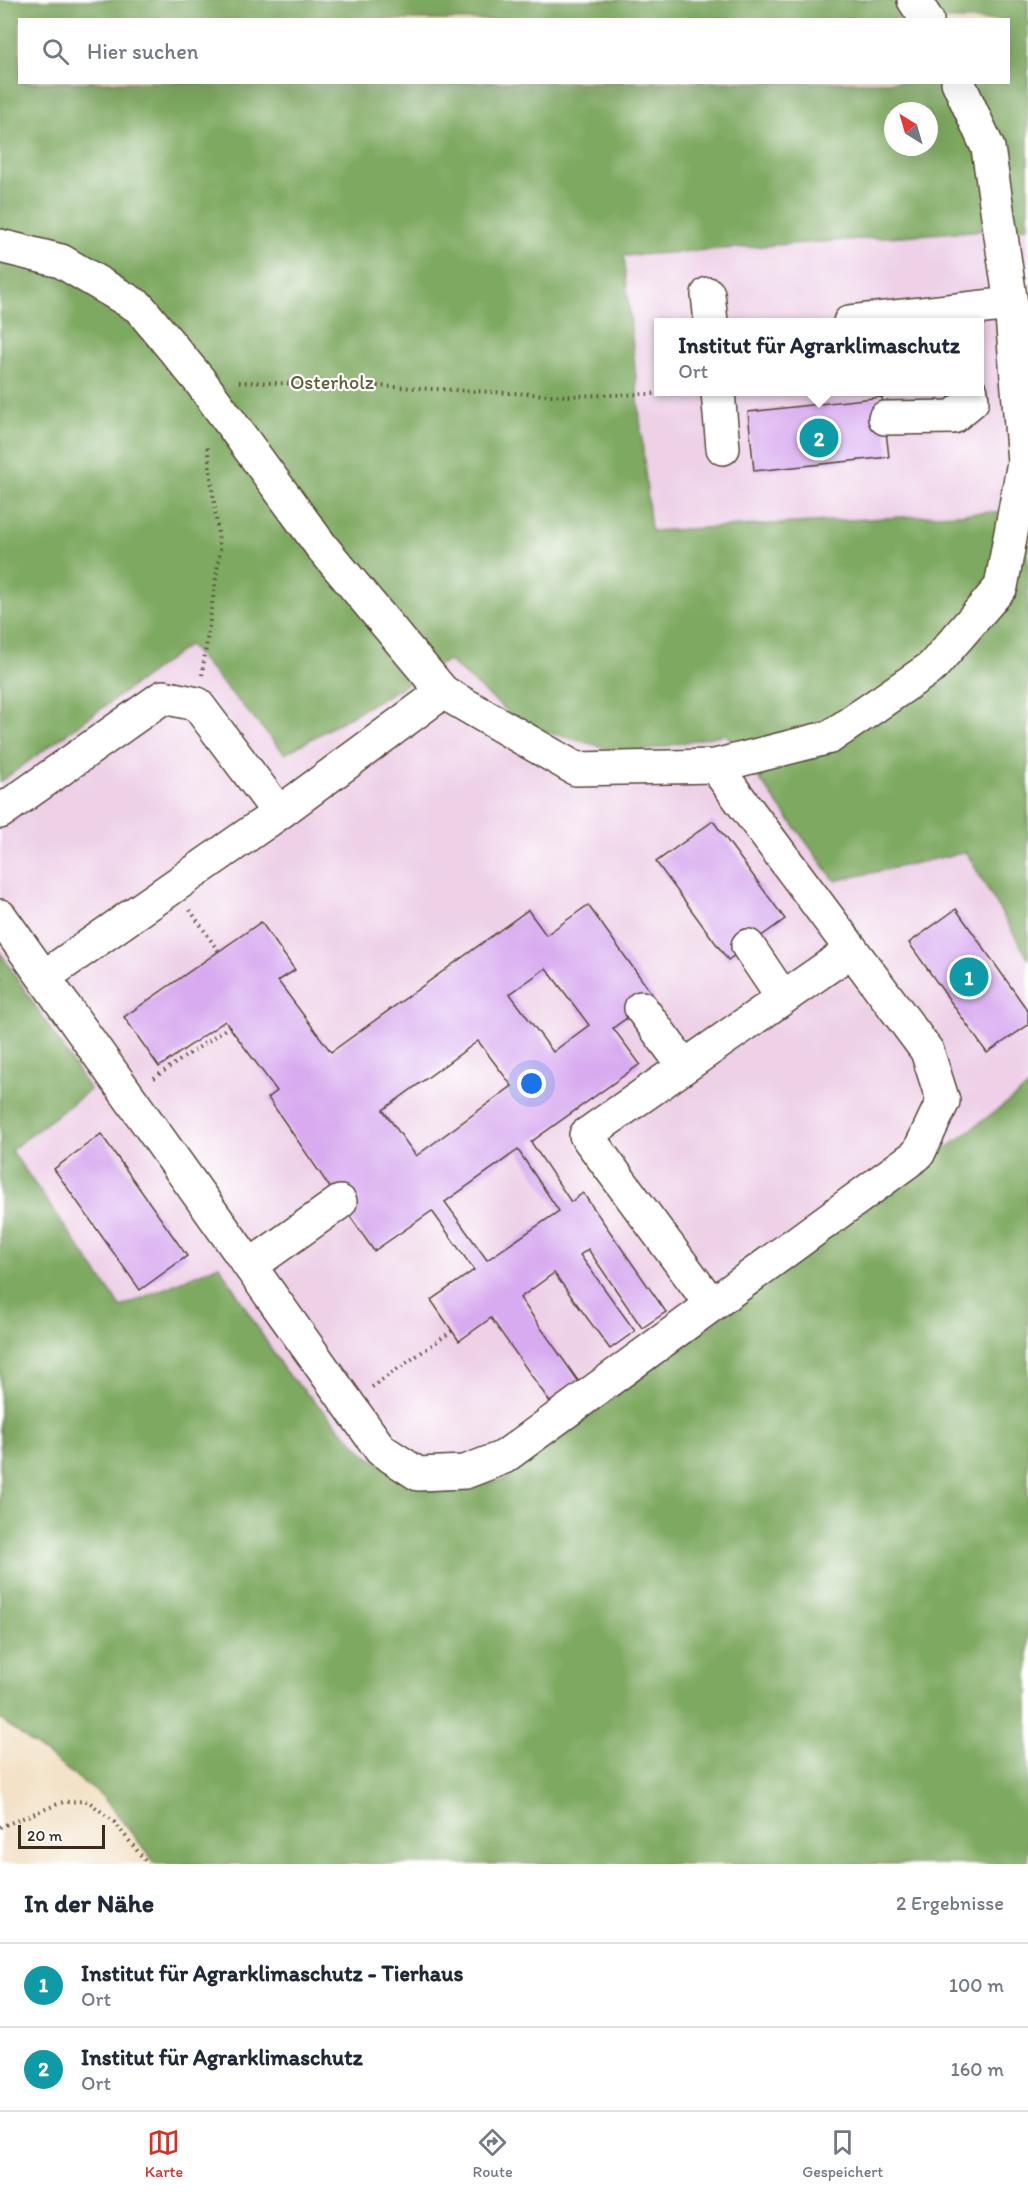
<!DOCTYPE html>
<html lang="de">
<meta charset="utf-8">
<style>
:root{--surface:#fff;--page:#f6f6f7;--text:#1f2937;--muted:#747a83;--line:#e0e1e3;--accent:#d93025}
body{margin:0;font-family:Itim,sans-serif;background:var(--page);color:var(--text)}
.compass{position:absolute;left:884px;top:102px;width:54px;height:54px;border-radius:50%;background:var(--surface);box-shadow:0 6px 24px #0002;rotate:323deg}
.scale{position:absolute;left:18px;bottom:15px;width:87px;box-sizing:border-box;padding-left:6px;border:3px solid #3b2a1e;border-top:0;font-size:16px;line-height:21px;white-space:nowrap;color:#3b2a1e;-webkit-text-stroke:4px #fff;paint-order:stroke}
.you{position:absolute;left:532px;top:1084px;width:21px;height:21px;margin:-15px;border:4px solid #fff;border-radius:50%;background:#1a73e8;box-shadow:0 0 0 9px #1a73e833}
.badge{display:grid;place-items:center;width:39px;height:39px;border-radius:50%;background:var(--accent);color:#fff;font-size:20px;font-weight:700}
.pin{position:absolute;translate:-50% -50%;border:3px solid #fff;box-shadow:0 2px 6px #0006}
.popup{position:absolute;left:654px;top:318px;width:330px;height:78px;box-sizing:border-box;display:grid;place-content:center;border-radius:0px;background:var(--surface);filter:drop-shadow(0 2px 4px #0005);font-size:20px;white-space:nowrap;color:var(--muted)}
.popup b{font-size:22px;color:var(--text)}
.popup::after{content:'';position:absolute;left:50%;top:100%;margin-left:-12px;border:12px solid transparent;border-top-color:var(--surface)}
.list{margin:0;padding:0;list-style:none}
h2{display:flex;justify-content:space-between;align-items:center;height:78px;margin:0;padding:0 24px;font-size:26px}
h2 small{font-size:20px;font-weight:400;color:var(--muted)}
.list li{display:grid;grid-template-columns:39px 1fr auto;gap:18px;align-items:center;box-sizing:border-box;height:84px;padding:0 24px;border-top:2px solid var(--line)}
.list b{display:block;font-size:22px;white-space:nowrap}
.list p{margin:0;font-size:20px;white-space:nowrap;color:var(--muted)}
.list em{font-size:20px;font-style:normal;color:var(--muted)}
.icon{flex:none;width:33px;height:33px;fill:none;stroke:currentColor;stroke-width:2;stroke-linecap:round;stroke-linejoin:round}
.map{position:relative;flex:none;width:1028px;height:1864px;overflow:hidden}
.search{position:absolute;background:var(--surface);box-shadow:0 6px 24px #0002;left:18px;right:18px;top:18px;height:66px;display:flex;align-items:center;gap:15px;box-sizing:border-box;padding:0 21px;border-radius:0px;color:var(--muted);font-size:22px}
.sheet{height:246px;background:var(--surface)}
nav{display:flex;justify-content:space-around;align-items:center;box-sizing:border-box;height:84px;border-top:2px solid var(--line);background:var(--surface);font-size:16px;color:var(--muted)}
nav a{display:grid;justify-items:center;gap:3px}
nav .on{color:var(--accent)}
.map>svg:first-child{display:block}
</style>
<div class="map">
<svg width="1028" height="1864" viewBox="0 0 1028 1864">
<rect width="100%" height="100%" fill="#fff"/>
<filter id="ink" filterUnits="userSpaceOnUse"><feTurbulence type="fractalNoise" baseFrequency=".0167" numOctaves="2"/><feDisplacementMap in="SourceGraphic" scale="12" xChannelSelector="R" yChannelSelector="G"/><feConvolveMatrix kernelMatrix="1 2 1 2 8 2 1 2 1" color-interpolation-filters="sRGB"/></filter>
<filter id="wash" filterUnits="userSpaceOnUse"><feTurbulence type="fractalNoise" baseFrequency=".008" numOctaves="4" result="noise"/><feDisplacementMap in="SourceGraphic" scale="24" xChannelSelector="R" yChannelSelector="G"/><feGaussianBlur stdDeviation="1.35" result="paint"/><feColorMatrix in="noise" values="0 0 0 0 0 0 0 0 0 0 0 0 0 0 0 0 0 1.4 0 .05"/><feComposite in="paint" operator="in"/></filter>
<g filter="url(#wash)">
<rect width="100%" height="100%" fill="#f3e2c7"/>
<!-- built -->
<path fill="#eed0e7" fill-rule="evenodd" d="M 0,0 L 1028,0 L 1028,1864 L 156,1864 L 103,1797 L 0,1719 ZM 20,20 L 1008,20 L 1008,82 L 20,82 ZM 893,111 L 929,111 L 929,147 L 893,147 ZM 658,322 L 980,322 L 980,392 L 658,392 Z"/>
<!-- forest -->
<path fill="#7ea961" stroke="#5c6a40" stroke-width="1.5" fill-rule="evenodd" d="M 0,0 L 1028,0 L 1028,227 L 624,256 L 651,531 L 1028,510 L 1028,958 L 966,852 L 835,881 L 726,734 L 628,754 L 524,726 L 448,660 L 285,754 L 189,645 L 0,782 ZM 20,20 L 1008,20 L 1008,82 L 20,82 ZM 893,111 L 929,111 L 929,147 L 893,147 Z
M 0,952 L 90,1090 L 11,1150 L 121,1307 L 219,1265 L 284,1370 L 367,1456 L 439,1494 L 505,1479 L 1028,1087 L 1028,1864 L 156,1864 L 103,1797 L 0,1719 Z"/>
<g id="blocks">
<!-- building -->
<path fill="#d8aaef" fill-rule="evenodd" d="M 882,397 L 889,457 L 754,471 L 748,412 Z
M 713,821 L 785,919 L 728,960 L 656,862 Z
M 588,905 L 655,998 L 613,1028 L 640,1064 L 531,1142 L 571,1202 L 583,1193 L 666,1312 L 642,1328 L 588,1249 L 580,1255 L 635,1331 L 610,1349 L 554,1273 L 520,1298 L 579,1382 L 550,1402 L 491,1318 L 459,1341 L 431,1300 L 474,1270 L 432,1211 L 374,1251 L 268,1098 L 277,1091 L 225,1021 L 159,1067 L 124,1017 L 261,922 L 295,970 L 278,981 L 331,1052 L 528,910 L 546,935 ZM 546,968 L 589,1025 L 553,1052 L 510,994 ZM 478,1041 L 512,1086 L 416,1156 L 383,1110 ZM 518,1150 L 559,1211 L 487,1260 L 445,1202 Z
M 956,909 L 1028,1011 L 1028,1025 L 987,1053 L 909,943 Z
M 101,1134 L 187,1256 L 140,1290 L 54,1169 Z"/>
</g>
</g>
<g filter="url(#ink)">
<use href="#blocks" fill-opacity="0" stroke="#574637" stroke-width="1.5"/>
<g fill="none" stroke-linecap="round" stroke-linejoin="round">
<!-- minor casing -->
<g stroke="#574637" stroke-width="36">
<path id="minor" d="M 914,0 L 927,20
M 0,246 L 61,261 L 139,307 L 200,381 L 321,546 L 443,692 L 576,769 L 715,766 L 830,737 L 932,667 L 1001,587 L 1024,462 L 1011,304 L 988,148 L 958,82
M 708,294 L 711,322
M 850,322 L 1011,304
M 718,392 L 723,448
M 885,418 L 953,417 L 972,401 L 971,392
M 0,812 L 163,697 L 197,704 L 279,813
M 0,916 L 381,1450 L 418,1474 L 465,1472 L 504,1457 L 918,1154 L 943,1101 L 927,1051 L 715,766
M 748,946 L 783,998
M 44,977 L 279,813 L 443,692
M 641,1008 L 684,1066
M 250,1266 L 340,1202
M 711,1304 L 586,1135 L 852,950"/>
</g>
<!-- path -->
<path stroke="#574637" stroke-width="4" stroke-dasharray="1.5 4.5" stroke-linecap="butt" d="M 239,382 L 377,386 L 569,396 L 687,393
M 202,675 L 220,550 L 207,445
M 190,910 L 219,952
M 154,1078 L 230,1026
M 372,1387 L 452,1331
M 0,1827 L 63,1802 L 88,1801 L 114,1822 L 148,1864"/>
<!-- minor -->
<use href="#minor" stroke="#fff" stroke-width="33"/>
</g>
</g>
<g text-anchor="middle" stroke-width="4.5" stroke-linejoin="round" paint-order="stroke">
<!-- park labels -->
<g font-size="20" fill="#5e603a" stroke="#fff">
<text x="332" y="389">Osterholz</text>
</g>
</g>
</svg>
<svg class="compass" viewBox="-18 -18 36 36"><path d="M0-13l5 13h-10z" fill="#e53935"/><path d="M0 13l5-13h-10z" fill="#747a83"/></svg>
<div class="scale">20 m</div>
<div class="you"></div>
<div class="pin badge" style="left:969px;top:977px;background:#0f9aa8">1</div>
<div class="pin badge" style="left:819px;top:438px;background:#0f9aa8">2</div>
<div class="popup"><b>Institut für Agrarklimaschutz</b>Ort</div>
<div class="search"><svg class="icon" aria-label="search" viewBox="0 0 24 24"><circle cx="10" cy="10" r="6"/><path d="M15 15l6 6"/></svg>Hier suchen</div>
</div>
<section class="sheet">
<h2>In der Nähe<small>2 Ergebnisse</small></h2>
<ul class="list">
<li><span class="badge" style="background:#0f9aa8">1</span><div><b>Institut für Agrarklimaschutz - Tierhaus</b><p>Ort</p></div><em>100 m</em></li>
<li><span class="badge" style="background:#0f9aa8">2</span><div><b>Institut für Agrarklimaschutz</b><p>Ort</p></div><em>160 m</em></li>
</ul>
</section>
<nav>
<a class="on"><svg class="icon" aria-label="map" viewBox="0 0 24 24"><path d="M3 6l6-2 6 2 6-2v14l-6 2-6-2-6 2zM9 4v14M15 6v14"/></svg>Karte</a>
<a><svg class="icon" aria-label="directions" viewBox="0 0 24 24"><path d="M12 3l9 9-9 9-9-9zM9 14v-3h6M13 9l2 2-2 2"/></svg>Route</a>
<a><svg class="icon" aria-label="saved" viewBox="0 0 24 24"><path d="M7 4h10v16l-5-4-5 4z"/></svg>Gespeichert</a>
</nav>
